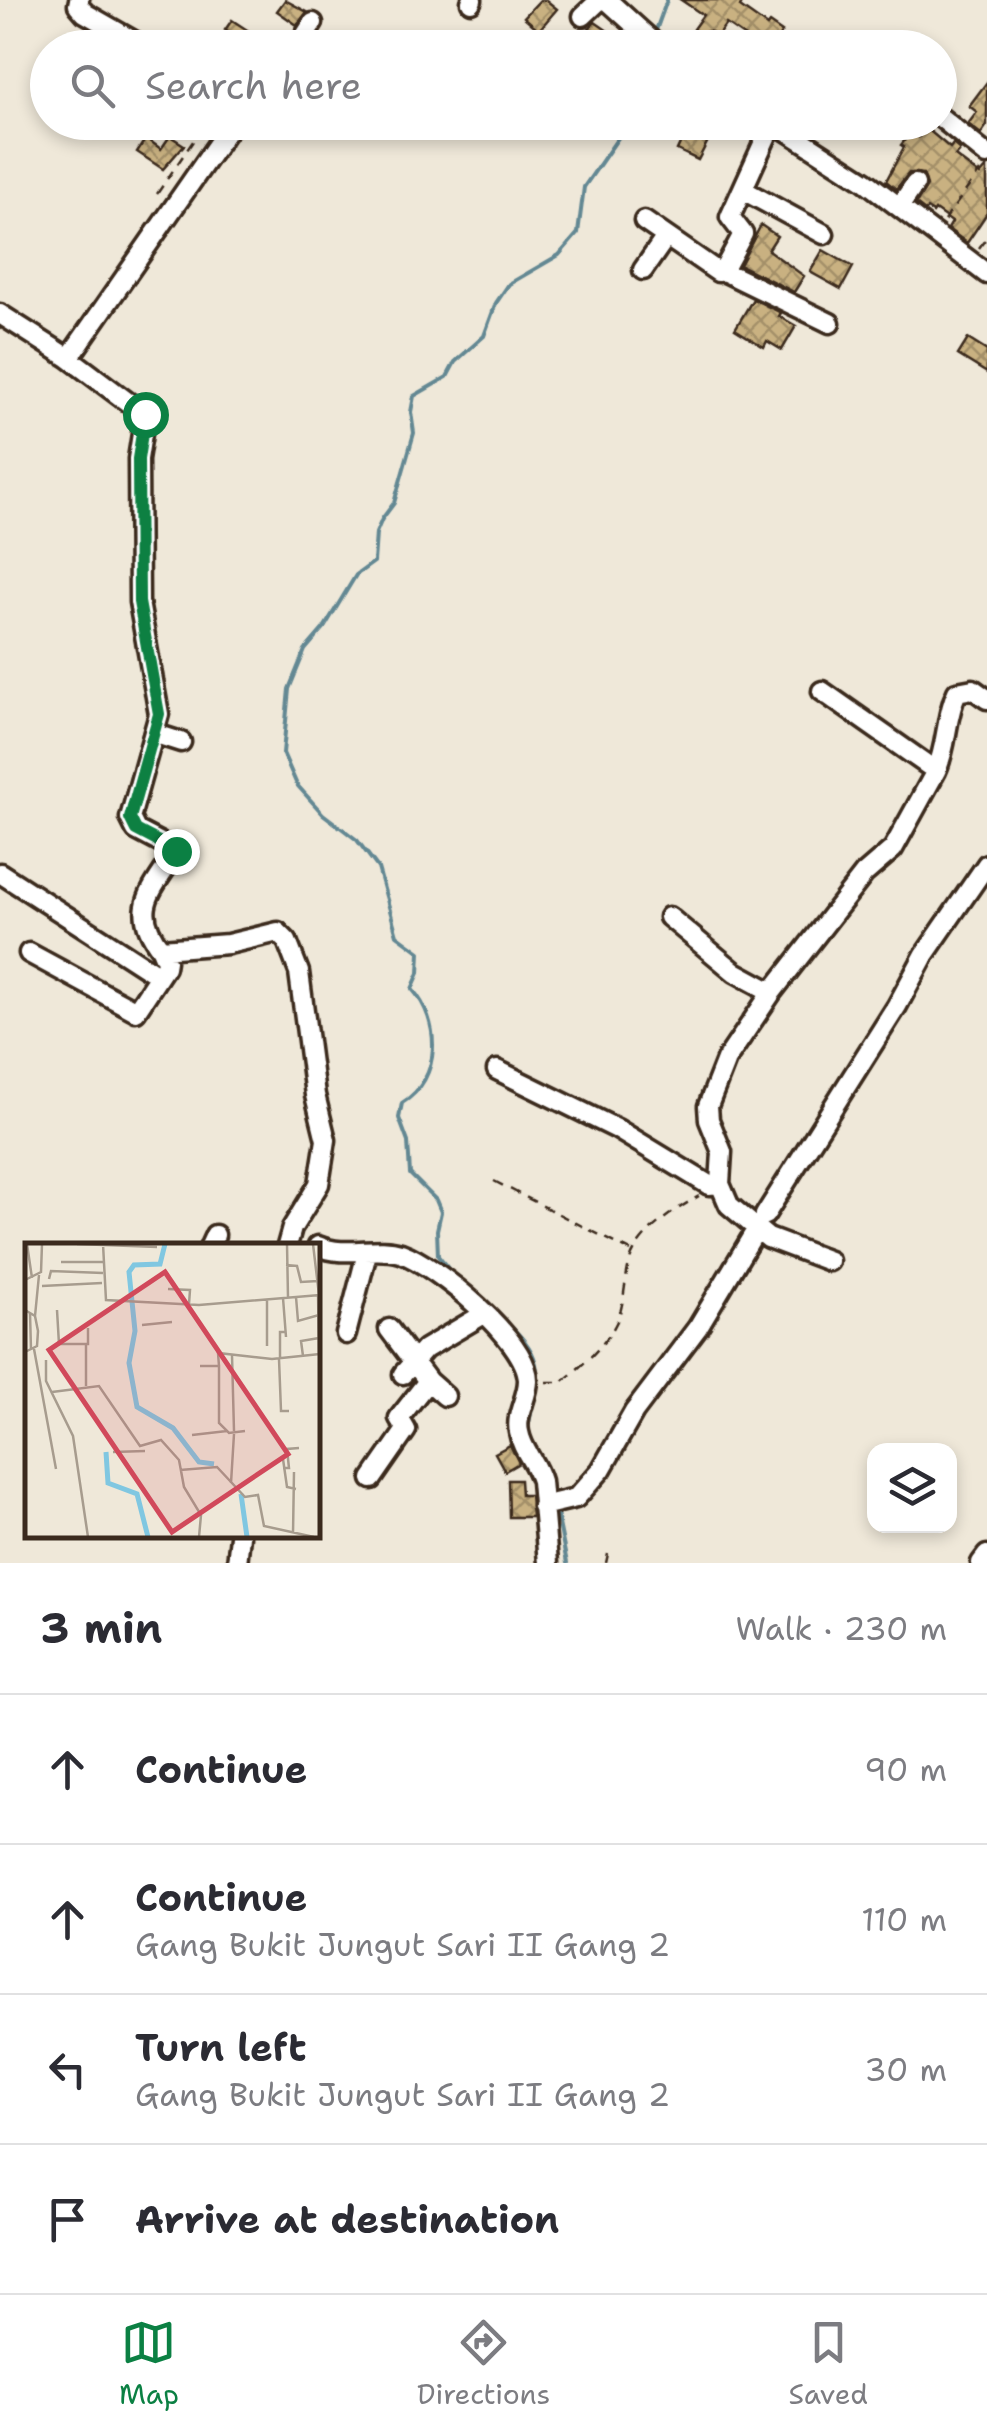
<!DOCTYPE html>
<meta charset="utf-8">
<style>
:root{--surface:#fff;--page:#f2f2f3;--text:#2b2b33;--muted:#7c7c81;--line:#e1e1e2;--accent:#0b8043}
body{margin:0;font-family:"Shantell Sans",sans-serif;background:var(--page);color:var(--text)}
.controls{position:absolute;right:30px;bottom:30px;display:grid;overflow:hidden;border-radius:20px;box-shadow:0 5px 15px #0003}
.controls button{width:90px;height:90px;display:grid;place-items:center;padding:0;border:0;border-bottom:2px solid var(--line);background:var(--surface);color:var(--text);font:50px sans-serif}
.stop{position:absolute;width:30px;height:30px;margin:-22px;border:8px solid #0b8043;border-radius:50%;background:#fff}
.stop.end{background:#0b8043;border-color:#fff;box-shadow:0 2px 10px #0008}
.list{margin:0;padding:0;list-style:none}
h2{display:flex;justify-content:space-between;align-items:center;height:130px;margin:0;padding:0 40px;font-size:42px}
h2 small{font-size:32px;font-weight:400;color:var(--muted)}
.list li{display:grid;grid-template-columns:65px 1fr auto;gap:30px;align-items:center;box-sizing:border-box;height:150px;padding:0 40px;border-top:2px solid var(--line)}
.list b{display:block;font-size:38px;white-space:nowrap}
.list p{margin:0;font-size:32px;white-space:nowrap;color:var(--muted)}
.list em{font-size:32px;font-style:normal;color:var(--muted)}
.icon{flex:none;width:55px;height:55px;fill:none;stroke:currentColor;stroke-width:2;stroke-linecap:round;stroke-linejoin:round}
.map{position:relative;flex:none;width:987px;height:1563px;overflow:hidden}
.search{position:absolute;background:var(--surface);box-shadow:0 5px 15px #0003;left:30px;right:30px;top:30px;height:110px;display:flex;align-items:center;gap:25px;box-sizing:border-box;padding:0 35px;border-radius:55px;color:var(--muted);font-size:38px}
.sheet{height:730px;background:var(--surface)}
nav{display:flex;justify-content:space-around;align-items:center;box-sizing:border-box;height:140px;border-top:2px solid var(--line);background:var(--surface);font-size:28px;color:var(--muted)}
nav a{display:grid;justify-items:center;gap:5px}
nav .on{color:var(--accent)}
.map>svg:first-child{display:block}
</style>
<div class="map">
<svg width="987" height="1563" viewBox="0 0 987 1563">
<defs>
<pattern id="building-cross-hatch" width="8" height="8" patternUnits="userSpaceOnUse" patternTransform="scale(2.5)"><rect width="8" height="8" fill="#c9b181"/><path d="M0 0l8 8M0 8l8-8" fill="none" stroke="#a49069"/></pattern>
</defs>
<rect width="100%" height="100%" fill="#efe8d9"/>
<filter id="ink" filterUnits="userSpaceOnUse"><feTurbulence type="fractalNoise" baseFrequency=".01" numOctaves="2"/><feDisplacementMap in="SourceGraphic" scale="20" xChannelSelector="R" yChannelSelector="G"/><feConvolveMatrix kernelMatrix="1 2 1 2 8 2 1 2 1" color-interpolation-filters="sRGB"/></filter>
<g filter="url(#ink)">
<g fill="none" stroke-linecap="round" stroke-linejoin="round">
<!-- stream -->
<path stroke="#648893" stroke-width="4" d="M 655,33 L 667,0
M 455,1277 L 438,1256 L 437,1230 L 441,1212 L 436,1200 L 410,1174 L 408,1142 L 399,1118 L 402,1103 C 442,1079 441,1021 412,989 L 419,973 L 420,952 L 397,935 L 378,868 L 357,840 L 323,814 L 297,785 L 283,753 L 289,689 L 305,650 L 324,628 L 356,575 L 374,562 L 376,533 L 382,519 L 394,503 L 414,433 L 411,412 L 414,396 L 447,377 L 455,362 L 484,336 L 496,303 L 509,284 L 559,255 L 578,233 L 584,187 L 622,132 L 622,122
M 499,1316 C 549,1358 540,1373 527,1431
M 556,1509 L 567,1563"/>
</g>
<!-- building -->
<path fill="url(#building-cross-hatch)" stroke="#3b2a1e" stroke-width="2.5" d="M 285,0 L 307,12 L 297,25 L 277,11 Z
M 540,0 L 546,0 L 557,9 L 539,30 L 524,17 Z
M 681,0 L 744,0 L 740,7 L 767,26 L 769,23 L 782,32 L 771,48 L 748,48 L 741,43 L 745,37 L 726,24 L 718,35 L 708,31 L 700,34 L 693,29 L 703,15 Z
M 232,20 L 255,35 L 248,46 L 225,30 Z
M 595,22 L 611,33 L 601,48 L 581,48 L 591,37 L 585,33 Z
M 987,82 L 987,125 L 981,134 L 968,124 L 977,112 L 969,106 Z
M 690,122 L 710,122 L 704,136 L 709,139 L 698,160 L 677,150 Z
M 926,128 L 950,148 L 953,144 L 960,150 L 955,156 L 980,175 L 987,167 L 987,213 L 967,243 L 948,229 L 952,222 L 935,210 L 933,213 L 927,209 L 925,211 L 916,204 L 927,186 L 923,174 L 909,173 L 896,189 L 886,181 L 904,147 L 901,145 L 912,131 L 919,137 Z
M 170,136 L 184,145 L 163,169 L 137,152 L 146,138 L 161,149 Z
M 761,225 L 777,236 L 768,250 L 804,276 L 794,292 L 740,265 Z
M 823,250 L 853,267 L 841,289 L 810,272 Z
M 753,299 L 781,313 L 779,316 L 796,326 L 782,350 L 767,341 L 764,347 L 735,329 Z
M 968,339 L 987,351 L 987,373 L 958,355 Z
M 510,1445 L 519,1463 L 505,1471 L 495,1453 Z
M 508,1480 L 520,1480 L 521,1495 L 530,1495 L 532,1517 L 509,1517 Z"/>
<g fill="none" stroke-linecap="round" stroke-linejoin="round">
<!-- minor casing -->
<g stroke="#3b2a1e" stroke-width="25">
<path id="minor" d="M 79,0 L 78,5 L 85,13 L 146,48
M 607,0 L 660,48
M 471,2 L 472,0
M 583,16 L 600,0
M 708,43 L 715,48
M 297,48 L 313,23
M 940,117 L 987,155
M 659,130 L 662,122
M 743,190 L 824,234
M 900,206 L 915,184
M 644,221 L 718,272 L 723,271 L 830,323
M 643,270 L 666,237
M 723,271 L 743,234 L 730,217 L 773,122 L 865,181 L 987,274
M 0,314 L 69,358 L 145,415 L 138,459 L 139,602 L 159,714 L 130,818 L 136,830 L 176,851 C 156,888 127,906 161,949 L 228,944 L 278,932 L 287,941 L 299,972 L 315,1095 L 326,1140 L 319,1184 L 292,1228 L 287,1246
M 69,358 L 233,122
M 822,691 L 936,771 L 893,849 L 864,874 L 772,992 L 726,1060 L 708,1106 L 709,1120 L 722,1152 L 720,1184 L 729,1205 L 768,1238 L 829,1261
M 156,734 L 181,742
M 936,771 C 948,745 945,717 957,692 L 973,689 L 987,699
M 0,873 L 159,976
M 669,917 L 735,972 L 772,992
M 29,953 L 136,1011 L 165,967 L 166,961 L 161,949
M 497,1070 L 617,1129 L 709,1185 L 720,1184
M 765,1215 L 897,1006 L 925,954 L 987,864
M 210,1246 L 215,1235
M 318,1246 C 346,1258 375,1245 401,1253 C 437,1266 527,1340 528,1380 C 528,1398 515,1414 519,1432 C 522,1451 536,1462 541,1481 L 548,1563
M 389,1329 L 428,1381 L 445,1396
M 346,1334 L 367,1253
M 403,1374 L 425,1349 L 484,1314
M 372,1479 L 406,1430 L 399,1418 L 428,1381
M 542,1506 L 576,1498 L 601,1470 L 634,1412 L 698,1327 L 756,1230
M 237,1563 L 240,1536
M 981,1563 L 987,1555"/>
</g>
<!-- path -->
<path stroke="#3b2a1e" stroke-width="2.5" stroke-dasharray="10 8" stroke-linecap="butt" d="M 157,194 L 206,122
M 944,221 L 980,171
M 979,248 L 987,237
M 494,1181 L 631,1251
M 546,1382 L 562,1382 C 581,1366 603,1348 615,1325 C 627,1303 623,1270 634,1251 C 647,1227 677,1209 699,1196
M 606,1563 L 608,1554"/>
<!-- minor -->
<use href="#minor" stroke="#fff" stroke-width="18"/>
</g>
</g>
<g fill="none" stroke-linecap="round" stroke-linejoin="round" filter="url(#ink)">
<!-- route -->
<path stroke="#0b8043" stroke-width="12" d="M 145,414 L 138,459 L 139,602 L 159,714 L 130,818 L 136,830 L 176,851"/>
</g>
<!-- overview -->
<g transform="translate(25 1243)">
<rect width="295" height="295" fill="#efe8d9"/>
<path fill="none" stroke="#80c7e1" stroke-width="5" d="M 140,1 L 135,21 L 109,22 L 104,29 L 110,88 L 104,120 L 112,164 L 148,185 L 174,219 L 189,221M 81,209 L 83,240 L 112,251 L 123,294M 216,251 L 222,294"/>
<path fill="none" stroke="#a79c8e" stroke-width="2.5" d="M 2,1 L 7,35M 52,1 L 132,4M 78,1 L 81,57 L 174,62 L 295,52M 262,1 L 263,55M 288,1 L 294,52M 36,19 L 78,19M 261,22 L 272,23 L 276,39 L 293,38M 24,36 L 26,28 L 78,30M 0,37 L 16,29 L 17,1M 17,43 L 77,40M 143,46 L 165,47 L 164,61M 293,52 L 294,111M 271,54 L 273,78 L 294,72M 258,55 L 261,94M 242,57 L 242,103M 0,67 L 10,73 L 13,88 L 12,103 L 0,109M 32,67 L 34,101 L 63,101 L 63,85M 5,70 L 6,107M 10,73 L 14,32M 117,82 L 147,79M 9,106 L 31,226M 207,112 L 209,188M 278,113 L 276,98 L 294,95M 254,116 L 256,168 L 264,168M 255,116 L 255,89 L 261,89M 21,117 L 21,138 L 48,193 L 63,294M 175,123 L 194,123 L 194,180 L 204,190 L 220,188M 194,123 L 193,110 L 247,116 L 295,111M 61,143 L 61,102M 27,149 L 74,143 L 115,203 L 136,197 L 154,217 L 159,244 L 176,272 L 174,294M 167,192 L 202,188M 88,209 L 120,208M 258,216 L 262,244 L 271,246M 258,225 L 264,225 L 262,206 L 274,205M 155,227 L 192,224 L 220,254 L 233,252 L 239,283 L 289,294M 206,240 L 209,191M 268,291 L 269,229"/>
<path fill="#d1495b" fill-opacity="0.15" stroke="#d1495b" stroke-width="5" d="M 140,29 L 263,211 L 147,289 L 24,107 Z"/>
<rect width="295" height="295" fill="none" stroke="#3b2a1e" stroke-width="5"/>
</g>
</svg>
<div class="controls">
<button><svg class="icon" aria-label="layers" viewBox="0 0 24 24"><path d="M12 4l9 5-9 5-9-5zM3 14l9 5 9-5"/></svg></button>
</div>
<div class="stop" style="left:145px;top:414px"></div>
<div class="stop end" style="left:176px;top:851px"></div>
<div class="search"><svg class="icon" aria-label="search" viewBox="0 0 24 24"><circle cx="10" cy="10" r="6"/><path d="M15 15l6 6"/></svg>Search here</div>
</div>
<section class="sheet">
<h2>3 min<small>Walk · 230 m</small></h2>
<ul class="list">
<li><svg class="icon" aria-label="ahead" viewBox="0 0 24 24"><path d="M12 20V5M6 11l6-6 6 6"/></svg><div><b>Continue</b></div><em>90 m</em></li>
<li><svg class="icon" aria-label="ahead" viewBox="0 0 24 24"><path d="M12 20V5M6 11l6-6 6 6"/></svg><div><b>Continue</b><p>Gang Bukit Jungut Sari II Gang 2</p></div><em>110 m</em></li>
<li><svg class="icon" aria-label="left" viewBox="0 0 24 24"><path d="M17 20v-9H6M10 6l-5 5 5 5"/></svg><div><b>Turn left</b><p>Gang Bukit Jungut Sari II Gang 2</p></div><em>30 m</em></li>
<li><svg class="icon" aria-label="arrive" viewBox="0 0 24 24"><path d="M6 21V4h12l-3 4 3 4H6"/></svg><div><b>Arrive at destination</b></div></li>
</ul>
</section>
<nav>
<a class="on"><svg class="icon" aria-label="map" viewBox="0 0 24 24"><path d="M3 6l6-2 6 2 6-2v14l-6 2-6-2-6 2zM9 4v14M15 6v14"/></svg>Map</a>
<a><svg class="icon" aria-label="directions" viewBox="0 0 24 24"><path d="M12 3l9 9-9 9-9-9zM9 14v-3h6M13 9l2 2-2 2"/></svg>Directions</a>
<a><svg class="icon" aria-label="saved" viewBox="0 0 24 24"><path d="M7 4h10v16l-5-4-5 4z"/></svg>Saved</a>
</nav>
